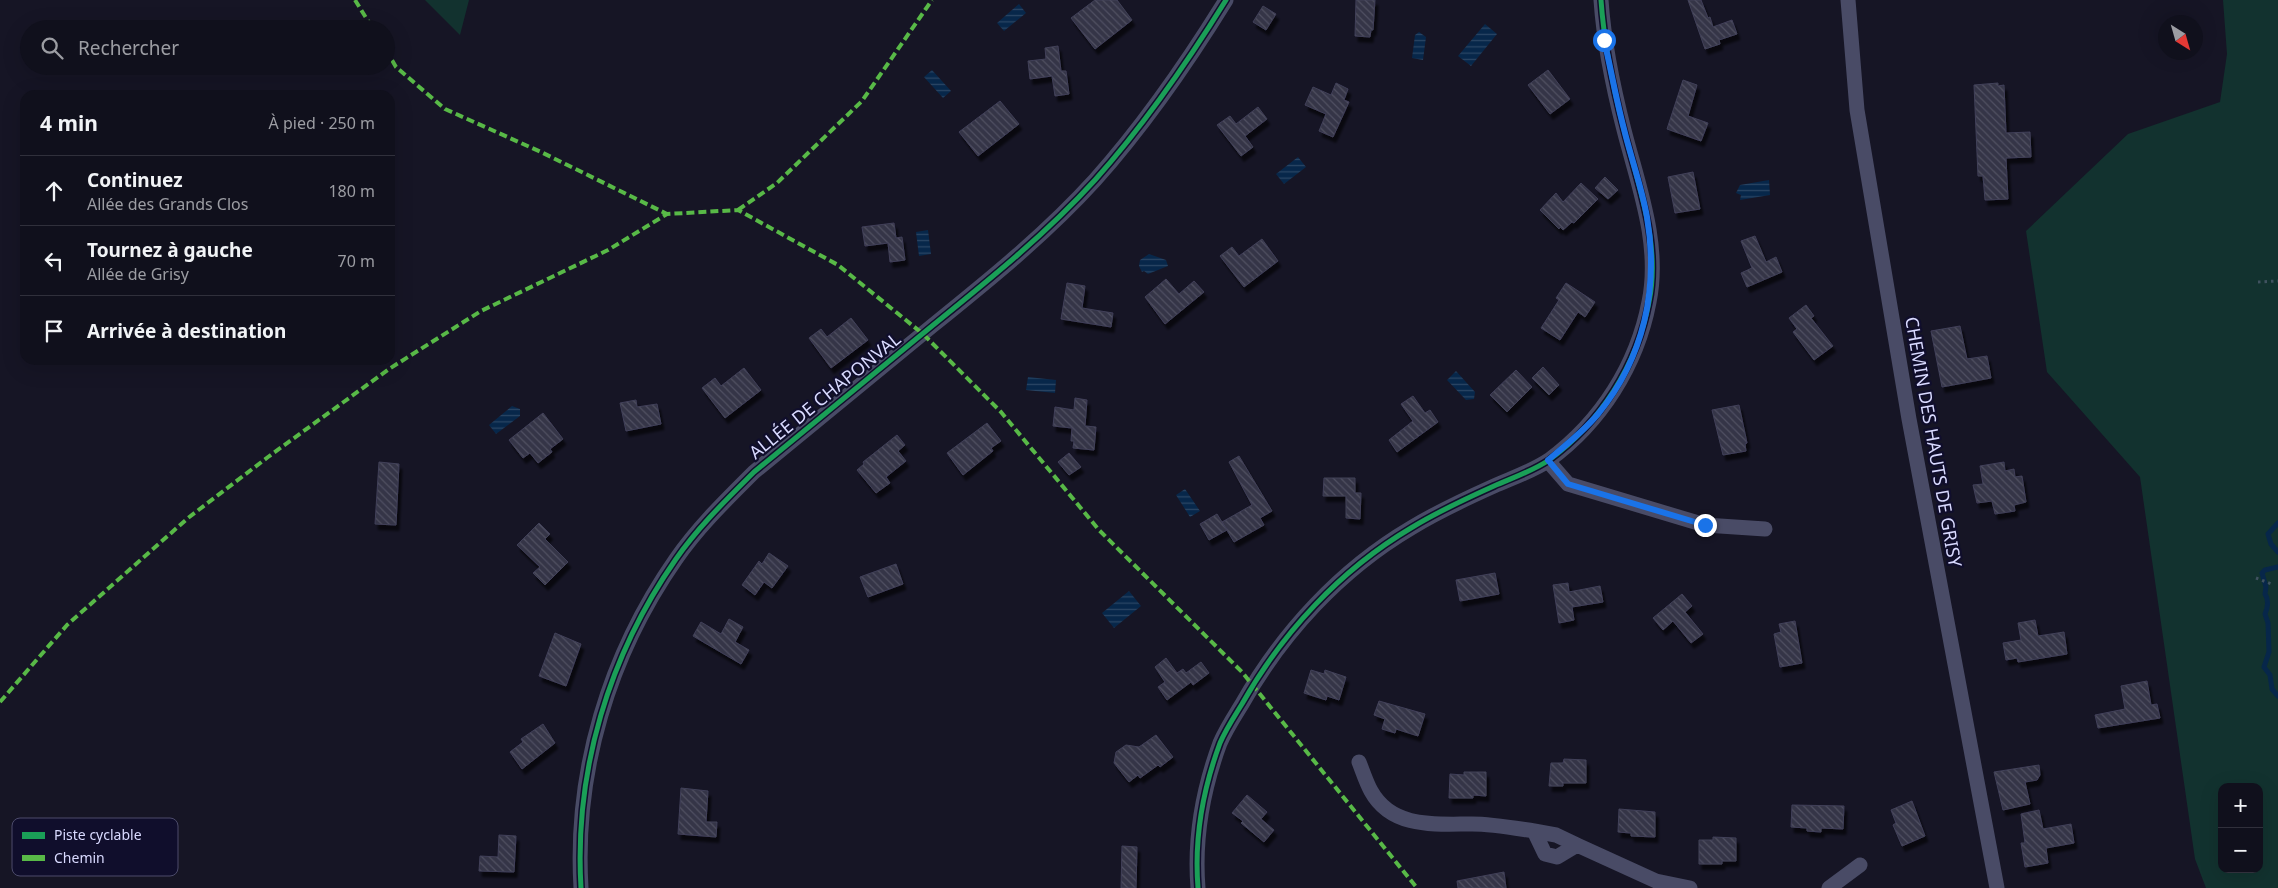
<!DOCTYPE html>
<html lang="fr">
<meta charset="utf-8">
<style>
:root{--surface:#10101c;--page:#191925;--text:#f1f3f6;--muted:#9c9da3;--line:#30303b}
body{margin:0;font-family:"Noto Sans",sans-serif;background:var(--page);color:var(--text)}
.controls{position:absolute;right:15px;bottom:15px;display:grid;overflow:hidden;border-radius:10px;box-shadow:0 5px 20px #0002}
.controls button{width:45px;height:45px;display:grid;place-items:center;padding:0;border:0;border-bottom:1px solid var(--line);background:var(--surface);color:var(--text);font:25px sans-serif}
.compass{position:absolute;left:2158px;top:15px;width:45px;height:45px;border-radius:50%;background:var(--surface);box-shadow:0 5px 20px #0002;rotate:143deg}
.stop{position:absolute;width:15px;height:15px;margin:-11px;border:4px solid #1a73e8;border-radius:50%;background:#fff}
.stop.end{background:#1a73e8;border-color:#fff;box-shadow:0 1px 5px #0008}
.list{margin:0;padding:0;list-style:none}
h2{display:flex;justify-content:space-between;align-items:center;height:65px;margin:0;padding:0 20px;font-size:21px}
h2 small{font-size:16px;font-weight:400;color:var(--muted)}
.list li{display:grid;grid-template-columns:32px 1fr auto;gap:15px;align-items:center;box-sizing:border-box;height:70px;padding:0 20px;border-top:1px solid var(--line)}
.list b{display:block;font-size:19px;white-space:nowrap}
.list p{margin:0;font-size:16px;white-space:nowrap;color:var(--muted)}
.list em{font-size:16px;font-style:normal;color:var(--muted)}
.icon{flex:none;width:28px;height:28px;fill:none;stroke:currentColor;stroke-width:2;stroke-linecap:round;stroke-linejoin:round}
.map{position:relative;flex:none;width:2278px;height:888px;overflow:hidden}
.search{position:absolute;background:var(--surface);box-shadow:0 5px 20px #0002;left:20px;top:20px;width:375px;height:55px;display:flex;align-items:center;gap:12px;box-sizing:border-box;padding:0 18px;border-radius:28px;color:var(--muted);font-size:19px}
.panel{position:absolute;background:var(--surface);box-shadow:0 5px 20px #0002;left:20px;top:90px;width:375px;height:275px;border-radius:15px}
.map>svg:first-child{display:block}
</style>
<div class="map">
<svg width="2278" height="888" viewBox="0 0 2278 888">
<defs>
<pattern id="water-rules" width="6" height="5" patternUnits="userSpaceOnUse" patternTransform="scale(1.25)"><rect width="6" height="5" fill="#07274a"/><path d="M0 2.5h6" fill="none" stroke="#2b4665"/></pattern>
<pattern id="building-back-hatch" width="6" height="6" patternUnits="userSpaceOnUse" patternTransform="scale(1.25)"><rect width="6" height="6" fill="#343446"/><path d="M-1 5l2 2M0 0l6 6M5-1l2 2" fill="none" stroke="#515162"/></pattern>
<filter id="shadow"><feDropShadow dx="3" dy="5.5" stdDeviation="1" flood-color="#0009"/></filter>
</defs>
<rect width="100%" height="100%" fill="#161525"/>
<!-- grass -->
<path fill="#12322f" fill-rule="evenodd" d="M 425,0 L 469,0 L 460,35 Z
M 2223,0 L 2278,0 L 2278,888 L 2206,888 L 2195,859 L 2140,477 L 2047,372 L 2026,231 L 2128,134 L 2220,102 L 2227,54 ZM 2222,787 L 2259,787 L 2259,869 L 2222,869 Z"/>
<!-- water -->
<path fill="url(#water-rules)" d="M 1019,4 L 1026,13 L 1004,31 L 997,23 Z
M 1485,24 L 1497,34 L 1471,66 L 1458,56 Z
M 1419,32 L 1426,37 L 1423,60 L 1412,58 L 1415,35 Z
M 932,70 L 951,91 L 943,98 L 924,77 Z
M 1298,157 L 1306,167 L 1284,184 L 1276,174 Z
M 1769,180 L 1770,195 L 1740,200 L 1741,195 L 1736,193 L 1740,185 Z
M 928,230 L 931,254 L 919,256 L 916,232 Z
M 1149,254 L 1166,260 L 1168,266 L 1148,274 L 1144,271 L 1142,272 L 1139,266 L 1140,260 Z
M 1456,371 L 1475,392 L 1474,399 L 1466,400 L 1447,380 Z
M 1028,377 L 1056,380 L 1055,393 L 1026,390 Z
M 512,406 L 520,409 L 520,416 L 496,434 L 489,425 Z
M 1185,489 L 1200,511 L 1190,517 L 1176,495 Z
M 1129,591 L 1141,606 L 1114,628 L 1102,613 Z"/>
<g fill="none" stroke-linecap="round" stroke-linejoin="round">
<!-- stream -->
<path stroke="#07274a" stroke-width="5" d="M 2278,523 L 2268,534 L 2271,544 L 2278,552
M 2278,567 L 2265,570 L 2262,573 L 2266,587 L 2265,594 C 2269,600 2268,607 2265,614 L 2268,623 L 2269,652 L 2264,667 L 2270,675 L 2272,689 L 2278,696"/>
</g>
<!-- building -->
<path fill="url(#building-back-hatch)" stroke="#414059" filter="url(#shadow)" d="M 1095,0 L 1117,0 L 1132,20 L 1095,49 L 1071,18 Z
M 1356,0 L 1375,0 L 1373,30 L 1371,30 L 1370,37 L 1355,36 Z
M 1688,0 L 1701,0 L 1708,18 L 1710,17 L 1713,27 L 1732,20 L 1737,34 L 1719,40 L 1720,44 L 1705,49 Z
M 1263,6 L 1276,14 L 1266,30 L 1253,22 Z
M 1058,46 L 1061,71 L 1066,71 L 1069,94 L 1055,96 L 1052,76 L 1030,79 L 1028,61 L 1046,59 L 1045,48 Z
M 1548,70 L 1570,99 L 1550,114 L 1528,85 Z
M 1683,80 L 1697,85 L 1688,116 L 1708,123 L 1701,141 L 1667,129 Z
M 1336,83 L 1348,89 L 1344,100 L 1349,102 L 1333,137 L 1319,131 L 1326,114 L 1305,105 L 1313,87 L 1331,95 Z
M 1998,83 L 1998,86 L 2004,85 L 2006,133 L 2030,132 L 2031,157 L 2006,158 L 2008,199 L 1985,200 L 1983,176 L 1978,176 L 1974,85 Z
M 1000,101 L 1019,124 L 978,156 L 959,132 Z
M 1258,107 L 1267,119 L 1245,136 L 1253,147 L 1241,156 L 1217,125 L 1230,116 L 1236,124 Z
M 1693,172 L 1700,209 L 1675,213 L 1668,177 Z
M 1605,177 L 1618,190 L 1608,199 L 1595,188 Z
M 1581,183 L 1598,199 L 1574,223 L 1572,222 L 1563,230 L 1560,227 L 1559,229 L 1540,210 L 1556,193 L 1563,202 Z
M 894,223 L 896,238 L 902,237 L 905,260 L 890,262 L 888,243 L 865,246 L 862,227 Z
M 1755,236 L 1766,262 L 1776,257 L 1782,272 L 1747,287 L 1741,273 L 1752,268 L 1741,241 Z
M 1262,239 L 1278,261 L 1244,287 L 1220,256 L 1232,247 L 1239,256 Z
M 1166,279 L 1179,294 L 1194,281 L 1204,292 L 1165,324 L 1145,297 Z
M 1067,283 L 1085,286 L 1082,308 L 1113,313 L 1111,327 L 1061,319 Z
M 1566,283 L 1595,302 L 1585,317 L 1578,312 L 1560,340 L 1541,328 L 1559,300 L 1556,298 Z
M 1806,305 L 1814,316 L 1811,318 L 1833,346 L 1814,360 L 1793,332 L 1797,329 L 1789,318 Z
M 851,318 L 868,340 L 831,368 L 809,338 L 821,329 L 827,337 Z
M 1960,326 L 1967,359 L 1987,356 L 1991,378 L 1942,387 L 1931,331 Z
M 1543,367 L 1559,385 L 1549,395 L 1532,378 Z
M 744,368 L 761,390 L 725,418 L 702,388 L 715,378 L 721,386 Z
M 1516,370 L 1532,387 L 1507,412 L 1490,395 Z
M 1413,396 L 1425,413 L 1430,410 L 1438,422 L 1397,452 L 1389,440 L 1413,421 L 1401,404 Z
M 1075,398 L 1087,400 L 1085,426 L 1096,427 L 1094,450 L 1073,448 L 1074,441 L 1071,441 L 1072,428 L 1053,426 L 1055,407 L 1074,410 Z
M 636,400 L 637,407 L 657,404 L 661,424 L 626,431 L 620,403 Z
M 1739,405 L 1747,443 L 1745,444 L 1746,451 L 1723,455 L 1712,410 Z
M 543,413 L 563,439 L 550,449 L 552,452 L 538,463 L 530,453 L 523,458 L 509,440 Z
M 987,423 L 1001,441 L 991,448 L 993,451 L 963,475 L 947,453 Z
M 897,435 L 905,445 L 898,451 L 906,461 L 886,477 L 890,483 L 876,493 L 857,470 L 864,464 L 863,462 Z
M 1069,453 L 1081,467 L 1069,475 L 1058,462 Z
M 1239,456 L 1272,511 L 1260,518 L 1264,525 L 1234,542 L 1222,522 L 1252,505 L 1229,462 Z
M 379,462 L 399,464 L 396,525 L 375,524 Z
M 2004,462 L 2005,471 L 2014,469 L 2015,477 L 2022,476 L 2026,502 L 2014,505 L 2015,511 L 1995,514 L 1992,501 L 1977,503 L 1973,485 L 1983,484 L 1980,466 Z
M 1324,478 L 1355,478 L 1355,493 L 1361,493 L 1360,519 L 1346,518 L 1346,496 L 1323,496 Z
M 1217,514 L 1227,530 L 1209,540 L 1200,524 Z
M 539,523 L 550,534 L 545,539 L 568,562 L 545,585 L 533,573 L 540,567 L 517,545 Z
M 769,553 L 788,566 L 772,588 L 764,582 L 755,595 L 742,585 L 759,561 L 762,564 Z
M 896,564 L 903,584 L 868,597 L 860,577 Z
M 1495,573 L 1499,594 L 1460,601 L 1456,580 Z
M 1568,583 L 1569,592 L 1600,586 L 1603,602 L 1572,607 L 1574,620 L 1559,623 L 1553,585 Z
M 1682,594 L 1692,606 L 1685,612 L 1703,634 L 1691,643 L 1673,621 L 1663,630 L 1653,618 Z
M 729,619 L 743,627 L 735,642 L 749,650 L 741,664 L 693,636 L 701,622 L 721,634 Z
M 2035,620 L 2038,636 L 2064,632 L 2067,654 L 2018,662 L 2017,658 L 2006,660 L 2003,643 L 2021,640 L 2018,623 Z
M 1795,621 L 1802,663 L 1780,667 L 1774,634 L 1781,632 L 1779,624 Z
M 555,633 L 581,644 L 566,686 L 539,676 Z
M 1166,658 L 1177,673 L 1183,669 L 1186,673 L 1201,662 L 1209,673 L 1193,685 L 1191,682 L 1167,700 L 1158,687 L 1165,682 L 1155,667 Z
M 1311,670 L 1324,674 L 1325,670 L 1346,677 L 1339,700 L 1327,696 L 1326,700 L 1304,693 Z
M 2147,681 L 2151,705 L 2157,704 L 2160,718 L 2098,728 L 2095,715 L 2125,709 L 2121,686 Z
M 1379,701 L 1425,714 L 1418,736 L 1396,729 L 1395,733 L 1382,729 L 1385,719 L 1374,715 Z
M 543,724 L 555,743 L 522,769 L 510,752 L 523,742 L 521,739 Z
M 1156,735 L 1173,757 L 1160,767 L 1158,765 L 1140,778 L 1138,775 L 1129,782 L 1114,763 L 1116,752 L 1126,745 L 1139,747 Z
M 1564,759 L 1586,760 L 1586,783 L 1563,783 L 1563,786 L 1549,786 L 1551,763 L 1563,763 Z
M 2039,765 L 2040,775 L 2037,780 L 2025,782 L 2030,804 L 2003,810 L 1994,772 Z
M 1464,772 L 1486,772 L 1486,796 L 1473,795 L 1473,798 L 1449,798 L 1450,774 L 1464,775 Z
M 681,788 L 708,791 L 706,822 L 717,822 L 716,837 L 678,834 Z
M 1247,795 L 1267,812 L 1261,819 L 1274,830 L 1264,842 L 1241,823 L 1243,821 L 1232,813 Z
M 1912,801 L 1925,836 L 1902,846 L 1893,825 L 1896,823 L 1891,810 Z
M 1792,805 L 1844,806 L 1843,829 L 1821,828 L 1821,832 L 1807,831 L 1807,828 L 1791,827 Z
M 1619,809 L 1655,812 L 1655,837 L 1631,836 L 1631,833 L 1618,832 Z
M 2039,810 L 2043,829 L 2071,824 L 2074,843 L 2046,848 L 2048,863 L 2025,867 L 2021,843 L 2025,843 L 2021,814 Z
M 499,835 L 516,836 L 514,872 L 479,871 L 480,856 L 498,857 Z
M 1713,837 L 1736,838 L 1736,861 L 1722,861 L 1722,864 L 1699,864 L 1699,840 L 1713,840 Z
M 1122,846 L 1137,847 L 1136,888 L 1121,888 Z
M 1504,872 L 1506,888 L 1458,888 L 1457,881 Z"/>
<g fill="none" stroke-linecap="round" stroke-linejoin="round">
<!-- path -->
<path stroke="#405260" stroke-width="3" stroke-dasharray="2.5 4" stroke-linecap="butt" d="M 2258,282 L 2278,281
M 2256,578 L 2274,585"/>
<!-- street -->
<path stroke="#494b66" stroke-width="15" d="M 1848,0 L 1857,110 L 1909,419 L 1997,888
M 1548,461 L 1568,484 L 1705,525 L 1765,529
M 1359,762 C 1363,772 1366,782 1371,791 C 1392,829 1436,824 1472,824 C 1492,824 1514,828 1534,831 L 1545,854 L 1557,857 L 1577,845 L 1656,881 L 1690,888
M 1534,831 L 1556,835 L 1577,845
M 581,888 C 574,771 609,655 676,559 C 698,527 727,499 754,472 C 814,423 873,374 932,326 C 989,280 1046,234 1095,180 C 1145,124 1187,63 1226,0
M 1198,888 C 1194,838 1203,789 1220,743 C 1226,729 1234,717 1242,704 C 1282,633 1340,570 1411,528 C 1437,512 1465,499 1494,486 C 1512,478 1533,471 1549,460 C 1601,422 1637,365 1649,302 C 1661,244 1638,185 1624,130 C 1613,87 1604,44 1601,0
M 1829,888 L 1860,865"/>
<!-- quiet -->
<path stroke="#58b947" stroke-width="4" stroke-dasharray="8 4" stroke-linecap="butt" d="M 355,0 L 373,29
M 386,50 L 396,67 L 445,109 L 541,152 L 667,214
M 738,210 L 777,183 L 862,101 L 932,0
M 0,702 L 67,625 L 188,518 L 268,457 L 389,369 L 481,311 L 608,250 L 667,214 L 738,210 L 838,265 L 923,334 L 1001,412 L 1099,530 L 1242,672 L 1417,888"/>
<!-- cycleway casing -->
<g stroke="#100e2c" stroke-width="8">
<path id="cycleway" d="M 581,888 C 574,771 609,655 676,559 C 698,527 727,499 754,472 C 814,423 873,374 932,326 C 989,280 1046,234 1095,180 C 1145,124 1187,63 1226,0
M 1198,888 C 1194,838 1203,789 1220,743 C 1226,729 1234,717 1242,704 C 1282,633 1340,570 1411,528 C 1437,512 1465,499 1494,486 C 1512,478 1533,471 1549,460 C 1601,422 1637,365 1649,302 C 1661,244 1638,185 1624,130 C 1613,87 1604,44 1601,0"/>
</g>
<!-- cycleway -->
<use href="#cycleway" stroke="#1a9f57" stroke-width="5"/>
</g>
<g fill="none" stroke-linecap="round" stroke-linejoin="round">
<!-- route -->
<path stroke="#1a73e8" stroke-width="6" d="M 1604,40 C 1611,69 1616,99 1624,129 C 1631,158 1642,188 1647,217 C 1659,288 1644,358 1598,414 C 1584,431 1565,446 1548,460 L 1568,484 L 1705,525"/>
</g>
<g text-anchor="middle" stroke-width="4.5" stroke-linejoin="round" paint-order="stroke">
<!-- street labels -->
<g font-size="18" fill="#d9daff" stroke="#100e2c">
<text transform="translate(825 396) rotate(-39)" y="6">ALLÉE DE CHAPONVAL</text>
<text transform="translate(1933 442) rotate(80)" y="6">CHEMIN DES HAUTS DE GRISY</text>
</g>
</g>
<!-- legend -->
<rect x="12" y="818" width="166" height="58" rx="8" fill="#100e2c" stroke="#4c4b6b" stroke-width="1"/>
<rect x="22" y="832" width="23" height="7" fill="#1a9f57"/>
<rect x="22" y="855" width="23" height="6" fill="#58b947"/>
<g font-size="14" fill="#d9daff">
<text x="54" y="840">Piste cyclable</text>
<text x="54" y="863">Chemin</text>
</g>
</svg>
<div class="controls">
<button>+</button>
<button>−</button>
</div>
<svg class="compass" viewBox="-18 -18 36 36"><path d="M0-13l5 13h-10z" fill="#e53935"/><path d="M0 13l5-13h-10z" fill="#9c9da3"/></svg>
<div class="stop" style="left:1604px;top:40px"></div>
<div class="stop end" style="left:1705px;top:525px"></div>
<div class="search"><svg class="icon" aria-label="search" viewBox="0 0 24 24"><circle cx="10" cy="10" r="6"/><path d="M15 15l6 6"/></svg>Rechercher</div>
<section class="panel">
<h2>4 min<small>À pied · 250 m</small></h2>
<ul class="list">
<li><svg class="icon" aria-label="ahead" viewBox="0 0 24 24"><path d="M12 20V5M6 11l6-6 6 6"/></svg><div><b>Continuez</b><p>Allée des Grands Clos</p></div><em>180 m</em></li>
<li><svg class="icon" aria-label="left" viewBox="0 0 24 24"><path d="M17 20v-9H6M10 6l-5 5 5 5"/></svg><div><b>Tournez à gauche</b><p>Allée de Grisy</p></div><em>70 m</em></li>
<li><svg class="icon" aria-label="arrive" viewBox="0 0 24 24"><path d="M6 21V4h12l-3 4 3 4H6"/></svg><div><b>Arrivée à destination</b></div></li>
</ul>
</section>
</div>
